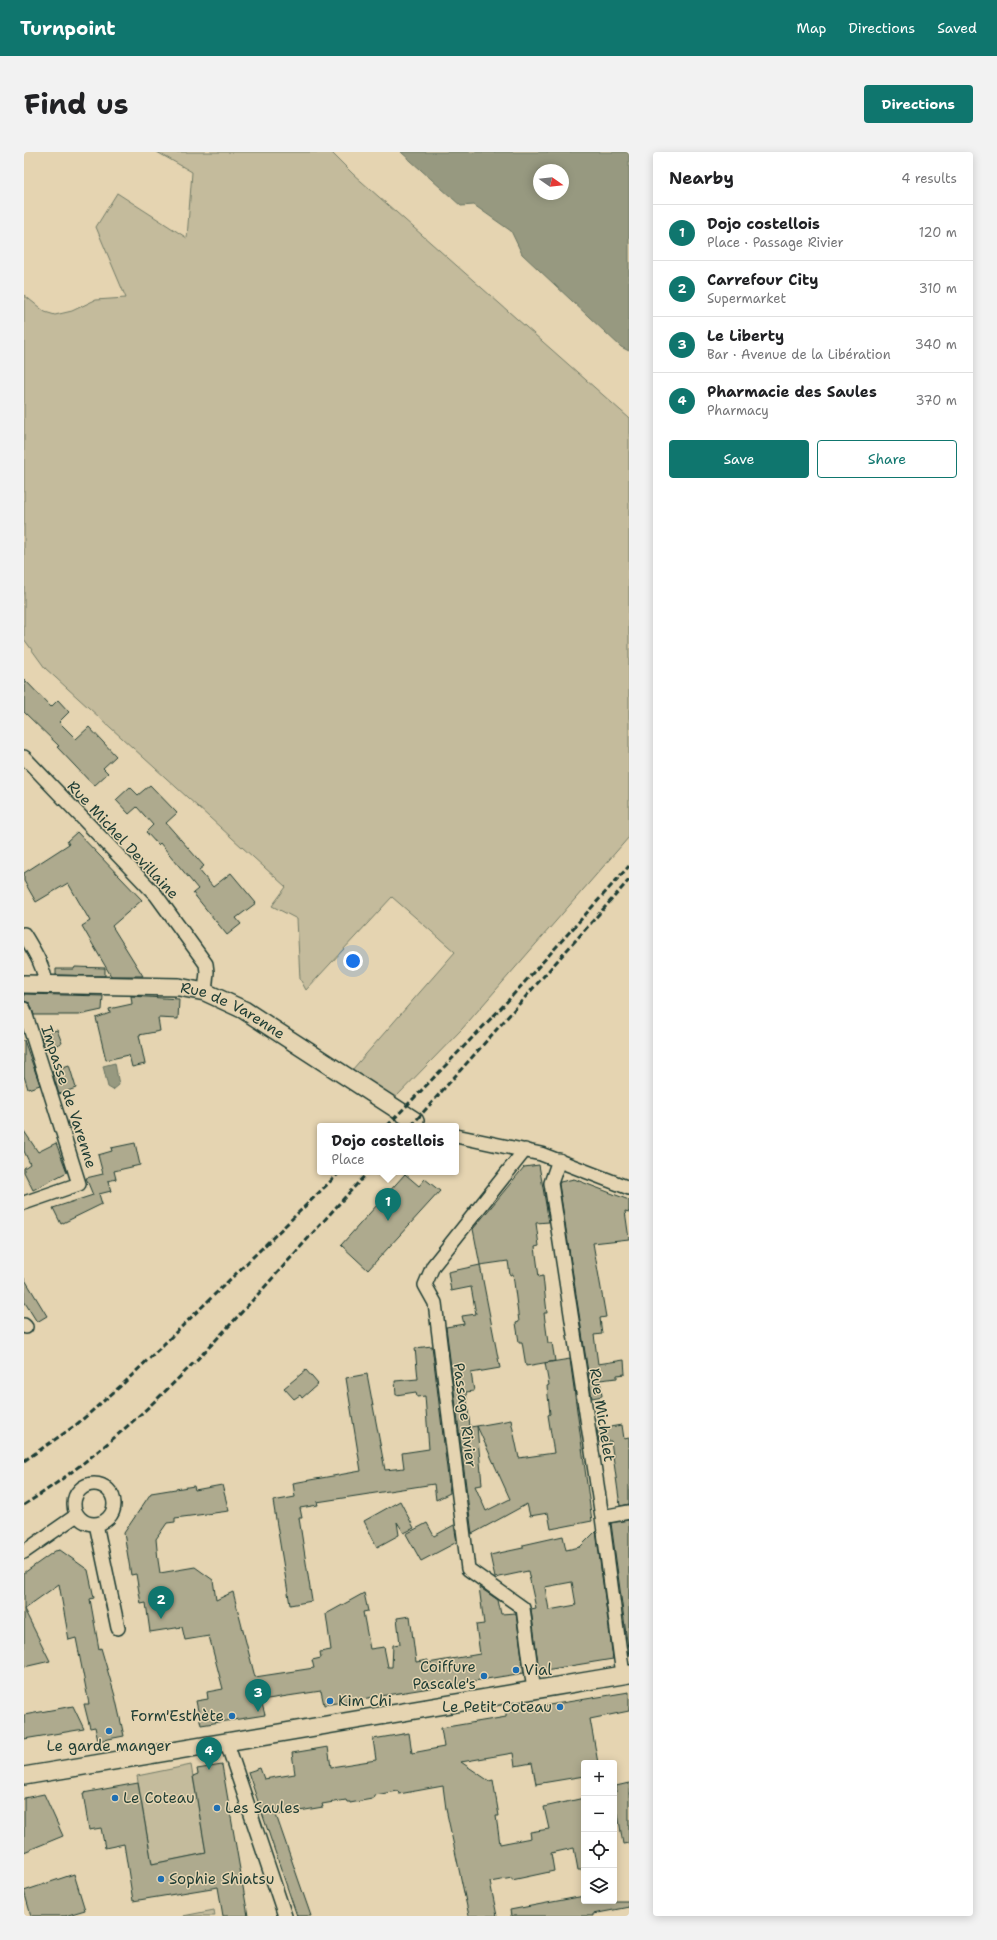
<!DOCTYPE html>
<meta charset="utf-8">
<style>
:root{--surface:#fff;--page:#f2f2f2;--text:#202124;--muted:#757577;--line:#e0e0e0;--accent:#0f766e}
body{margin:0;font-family:"Shantell Sans",sans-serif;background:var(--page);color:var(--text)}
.controls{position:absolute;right:12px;bottom:12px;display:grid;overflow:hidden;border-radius:4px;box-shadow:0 2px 10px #0003}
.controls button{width:36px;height:36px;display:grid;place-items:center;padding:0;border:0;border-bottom:1px solid var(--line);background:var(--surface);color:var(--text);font:20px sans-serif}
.compass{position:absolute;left:509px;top:12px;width:36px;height:36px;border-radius:50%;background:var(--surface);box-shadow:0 2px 10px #0003;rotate:104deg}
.you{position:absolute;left:329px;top:809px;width:14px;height:14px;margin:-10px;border:3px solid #fff;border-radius:50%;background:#1a73e8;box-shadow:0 0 0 6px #1a73e833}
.badge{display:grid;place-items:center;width:26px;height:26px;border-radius:50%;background:var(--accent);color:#fff;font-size:13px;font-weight:700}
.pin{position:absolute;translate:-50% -33px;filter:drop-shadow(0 1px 2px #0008)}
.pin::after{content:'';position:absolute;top:21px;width:14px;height:12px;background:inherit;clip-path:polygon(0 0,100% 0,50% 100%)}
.popup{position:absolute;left:293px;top:971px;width:142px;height:52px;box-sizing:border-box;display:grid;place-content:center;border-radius:4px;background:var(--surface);filter:drop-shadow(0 1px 3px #0005);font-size:13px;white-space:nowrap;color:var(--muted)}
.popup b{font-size:15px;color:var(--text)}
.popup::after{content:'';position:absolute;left:50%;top:100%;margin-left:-8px;border:8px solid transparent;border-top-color:var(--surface)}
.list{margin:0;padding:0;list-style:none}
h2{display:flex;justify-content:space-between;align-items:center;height:52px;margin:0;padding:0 16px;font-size:17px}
h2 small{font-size:13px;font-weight:400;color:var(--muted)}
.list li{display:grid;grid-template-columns:26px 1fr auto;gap:12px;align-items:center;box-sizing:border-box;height:56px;padding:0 16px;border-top:1px solid var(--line)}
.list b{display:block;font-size:15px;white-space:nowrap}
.list p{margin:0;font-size:13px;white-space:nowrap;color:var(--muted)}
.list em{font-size:13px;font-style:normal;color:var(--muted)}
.actions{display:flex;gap:8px;padding:12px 16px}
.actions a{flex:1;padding:9px 0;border:1px solid var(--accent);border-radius:4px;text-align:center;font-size:14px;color:var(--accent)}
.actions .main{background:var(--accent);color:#fff}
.icon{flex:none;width:22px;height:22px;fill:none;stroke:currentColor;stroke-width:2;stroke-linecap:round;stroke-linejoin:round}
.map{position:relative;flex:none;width:605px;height:1764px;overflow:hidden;border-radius:4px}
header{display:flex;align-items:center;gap:24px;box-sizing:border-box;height:56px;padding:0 20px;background:var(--accent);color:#fff}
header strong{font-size:19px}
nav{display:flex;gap:22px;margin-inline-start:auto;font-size:14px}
.intro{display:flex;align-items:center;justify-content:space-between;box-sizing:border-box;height:96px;padding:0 24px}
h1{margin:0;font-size:28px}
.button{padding:10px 18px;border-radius:4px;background:var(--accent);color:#fff;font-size:14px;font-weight:700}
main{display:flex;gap:24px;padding:0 24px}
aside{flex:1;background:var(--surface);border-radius:4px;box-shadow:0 2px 10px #0003}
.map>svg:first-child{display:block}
</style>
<header>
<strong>Turnpoint</strong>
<nav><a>Map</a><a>Directions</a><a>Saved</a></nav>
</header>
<div class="intro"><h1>Find us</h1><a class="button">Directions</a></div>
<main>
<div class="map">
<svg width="605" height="1764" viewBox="0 0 605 1764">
<rect width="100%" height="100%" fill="#e5d4b1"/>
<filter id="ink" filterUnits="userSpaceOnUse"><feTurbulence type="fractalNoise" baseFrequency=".025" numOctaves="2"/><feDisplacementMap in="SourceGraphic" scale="8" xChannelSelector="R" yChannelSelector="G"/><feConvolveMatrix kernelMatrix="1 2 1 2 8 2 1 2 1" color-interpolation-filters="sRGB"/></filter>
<g filter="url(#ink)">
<!-- green -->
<path fill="#c4bb9c" stroke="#727c68" d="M 133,0 L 307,0 L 329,22 L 605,266 L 605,685 L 438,877 L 371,946 L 328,918 L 431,800 L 368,745 L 282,838 L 276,827 L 273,767 L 248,754 L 262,735 L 21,516 L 0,487 L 0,143 L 21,160 L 31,163 L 48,159 L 71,148 L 102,146 L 72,75 L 93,41 L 163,86 L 168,20 Z
M 167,1613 L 182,1701 L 128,1712 L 113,1624 Z
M 190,1758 L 191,1764 L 159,1764 Z"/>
<!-- water -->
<path fill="#979980" stroke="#677462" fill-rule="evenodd" d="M 377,0 L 605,0 L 605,199 L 597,195 L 498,102 L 487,79 L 450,53 L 437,54 ZM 515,18 L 539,18 L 539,42 L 515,42 Z
M 91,911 L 95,933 L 89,938 L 84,935 L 79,914 Z"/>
<!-- building -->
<path fill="#aeaa8e" stroke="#1f3d34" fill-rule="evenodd" d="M 0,527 L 27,555 L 34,548 L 45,560 L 35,570 L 52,587 L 65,575 L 92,604 L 79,616 L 84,621 L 70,634 L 33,595 L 35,594 L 0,560 Z
M 126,633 L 153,661 L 142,671 L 180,714 L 175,718 L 189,735 L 207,721 L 232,751 L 212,766 L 217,772 L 203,783 L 169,741 L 174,737 L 136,691 L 134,693 L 122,680 L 129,673 L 113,655 L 105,662 L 92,648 L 106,635 L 114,643 Z
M 53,680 L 118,748 L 88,774 L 119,824 L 87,824 L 58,774 L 66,769 L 44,731 L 12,750 L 0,729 L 0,721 L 45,692 L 43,689 Z
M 51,815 L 81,816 L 81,824 L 32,823 L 32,817 L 50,817 Z
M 0,842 L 79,844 L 78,858 L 55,863 L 10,863 L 6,851 L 0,849 Z
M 107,844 L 155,847 L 154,867 L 134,866 L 136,879 L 115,883 L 121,912 L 108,915 L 105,903 L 82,908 L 72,866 L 86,861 L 85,857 L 108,852 Z
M 33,878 L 38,891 L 21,897 L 17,883 Z
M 0,888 L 16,933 L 4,937 L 0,924 Z
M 45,913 L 52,936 L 35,942 L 28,919 Z
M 0,979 L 14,1000 L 32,991 L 43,1020 L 9,1038 L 0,1020 L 0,1016 L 6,1012 L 0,999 Z
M 111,991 L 116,1013 L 90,1019 L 92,1027 L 84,1029 L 87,1039 L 75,1042 L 78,1052 L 37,1072 L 29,1056 L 69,1043 L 62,1026 L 79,1022 L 74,1003 L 88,999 L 87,996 Z
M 515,1013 L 525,1070 L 512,1071 L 515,1094 L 511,1095 L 515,1125 L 519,1124 L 521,1143 L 523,1161 L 520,1161 L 524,1191 L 528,1191 L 531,1209 L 502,1214 L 498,1190 L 495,1190 L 492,1171 L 495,1170 L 489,1122 L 486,1123 L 484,1109 L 456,1113 L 449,1077 L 500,1015 Z
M 381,1022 L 395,1034 L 401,1027 L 416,1039 L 344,1118 L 317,1093 Z
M 550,1027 L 605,1048 L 605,1060 L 601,1059 L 605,1087 L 569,1091 L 582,1165 L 576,1166 L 578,1182 L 570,1183 L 574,1212 L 600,1208 L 601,1222 L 593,1223 L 593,1226 L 576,1228 L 578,1244 L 568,1246 L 535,1032 L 536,1030 Z
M 456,1113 L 476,1216 L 447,1221 L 450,1239 L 442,1240 L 446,1275 L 453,1274 L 458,1333 L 451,1334 L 462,1359 L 486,1347 L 453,1274 L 487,1268 L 495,1306 L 530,1301 L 524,1263 L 526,1262 L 523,1234 L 525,1233 L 521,1211 L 546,1207 L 568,1369 L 527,1377 L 524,1361 L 506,1364 L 503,1352 L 448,1382 L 422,1175 L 440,1172 L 438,1164 L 452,1162 L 447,1135 L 427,1139 L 424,1120 Z
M 0,1126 L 23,1164 L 13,1170 L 0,1149 Z
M 408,1194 L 426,1341 L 412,1348 L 410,1332 L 293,1350 L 294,1353 L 276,1356 L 278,1366 L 275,1366 L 288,1449 L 266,1453 L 249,1349 L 271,1345 L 269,1331 L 337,1319 L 322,1226 L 343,1222 L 361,1318 L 380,1316 L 378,1301 L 405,1297 L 401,1244 L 393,1245 L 392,1240 L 372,1243 L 371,1229 L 394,1227 L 391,1196 Z
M 282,1218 L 294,1232 L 278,1246 L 276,1243 L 270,1247 L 260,1236 Z
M 598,1273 L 600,1287 L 605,1286 L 605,1352 L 596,1354 L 587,1289 L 575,1290 L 573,1277 Z
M 198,1333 L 205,1359 L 151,1366 L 151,1370 L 143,1371 L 132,1387 L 134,1408 L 136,1421 L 171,1415 L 189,1428 L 192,1448 L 209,1440 L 231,1525 L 290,1516 L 288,1508 L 297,1506 L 296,1500 L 307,1498 L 302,1462 L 340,1441 L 344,1459 L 339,1460 L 346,1497 L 360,1495 L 364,1515 L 368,1515 L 369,1493 L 376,1492 L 373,1466 L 386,1464 L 392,1510 L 404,1508 L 404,1511 L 456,1502 L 452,1473 L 460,1472 L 455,1435 L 474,1448 L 477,1462 L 492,1461 L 500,1521 L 300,1553 L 297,1539 L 237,1548 L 241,1563 L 177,1573 L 172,1549 L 184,1547 L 183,1540 L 199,1537 L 185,1484 L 161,1488 L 158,1475 L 126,1480 L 122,1451 L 117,1452 L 112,1422 L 107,1423 L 100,1381 L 127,1341 L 170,1334 L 171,1338 Z
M 376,1349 L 390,1376 L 380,1381 L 373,1370 L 375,1383 L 353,1395 L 340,1369 Z
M 605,1368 L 605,1504 L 587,1371 Z
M 403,1371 L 410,1384 L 430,1373 L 433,1390 L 397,1409 L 382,1382 Z
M 572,1379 L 589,1507 L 515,1519 L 507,1457 L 512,1456 L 504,1419 L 471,1426 L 466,1403 L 499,1396 L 499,1393 L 539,1384 L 542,1398 L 556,1395 ZM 548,1430 L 552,1453 L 525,1458 L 521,1435 Z
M 36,1398 L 64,1418 L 70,1446 L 66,1447 L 75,1497 L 77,1496 L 91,1544 L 100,1584 L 74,1589 L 71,1575 L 66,1576 L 60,1552 L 65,1552 L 52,1486 L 45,1488 L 35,1432 L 0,1457 L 26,1509 L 0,1515 L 0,1421 L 31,1399 Z
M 605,1540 L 605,1559 L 566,1567 L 574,1611 L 560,1611 L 560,1624 L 512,1632 L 508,1611 L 491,1614 L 489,1601 L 437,1610 L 465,1629 L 469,1628 L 475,1664 L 472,1664 L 476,1692 L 507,1686 L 506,1680 L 525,1677 L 520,1655 L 560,1646 L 560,1718 L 554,1718 L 550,1696 L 527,1701 L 530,1719 L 488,1728 L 488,1726 L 466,1730 L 473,1764 L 445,1764 L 422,1657 L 419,1634 L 375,1642 L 374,1639 L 351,1643 L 351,1645 L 348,1647 L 326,1651 L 326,1650 L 323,1650 L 322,1648 L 298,1652 L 299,1655 L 252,1663 L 287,1764 L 273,1764 L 224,1620 L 236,1616 L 240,1627 L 271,1622 L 268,1601 L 304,1595 L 307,1615 L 352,1608 L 349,1587 L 385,1581 L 388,1601 L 420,1595 L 417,1576 L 482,1565 L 482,1560 Z
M 49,1554 L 60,1577 L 0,1587 L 0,1563 Z
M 198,1613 L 224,1764 L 199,1764 L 194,1735 L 109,1749 L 100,1692 L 81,1696 L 77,1676 L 65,1678 L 59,1641 L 114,1631 L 128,1712 L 182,1701 L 169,1624 L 174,1622 L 173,1617 Z
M 605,1631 L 605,1691 L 599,1692 L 594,1662 L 590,1663 L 590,1639 L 593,1639 L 592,1634 Z
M 20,1642 L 39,1684 L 0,1700 L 0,1646 Z
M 50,1722 L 61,1758 L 41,1764 L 7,1764 L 0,1739 Z
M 560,1744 L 560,1749 L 605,1749 L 605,1755 L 569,1762 L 569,1764 L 487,1764 L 486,1758 Z"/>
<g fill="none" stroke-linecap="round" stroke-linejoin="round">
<!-- minor casing -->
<g stroke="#1f3d34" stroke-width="16">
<path id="minor" d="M 0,605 L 132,743 L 182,812 L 183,820 L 181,840
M 0,782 C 10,799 20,814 22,833
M 0,857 L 55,1032 L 0,1051
M 432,984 L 517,1002 L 605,1036
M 501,998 L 409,1114 L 401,1133 L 411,1151 L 444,1417 L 499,1456 L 510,1539
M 535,1008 L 527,1031 L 578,1365 L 599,1523
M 0,1173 L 2,1175
M50 1352a20 20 0 1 1 40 0a20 20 0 1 1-40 0Z
M 578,1365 L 605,1360
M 72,1372 L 94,1476
M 0,1400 L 53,1363
M 203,1591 L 261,1764"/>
</g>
<!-- tertiary casing -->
<g stroke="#1f3d34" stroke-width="20">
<g id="tertiary">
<path id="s1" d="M 0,832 L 155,835 L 181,840 L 220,858 L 391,969"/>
<path d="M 0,1624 L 605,1522"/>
</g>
</g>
<!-- minor -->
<use href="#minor" stroke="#e5d4b1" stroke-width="13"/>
<!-- tertiary -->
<use href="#tertiary" stroke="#e5d4b1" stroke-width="17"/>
<!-- rail -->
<path stroke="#1f3d34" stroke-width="3" stroke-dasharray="6 3" stroke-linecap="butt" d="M 363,974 L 480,853 L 605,714
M 387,974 L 605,728
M 0,1309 L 52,1273 L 99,1232 L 316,1020
M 0,1353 C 135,1267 236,1137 344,1020"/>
</g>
</g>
<!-- markers -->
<g fill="#1f6fb2" stroke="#e5d4b1" stroke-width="1.5">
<circle cx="492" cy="1518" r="4"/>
<circle cx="460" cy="1524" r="4"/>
<circle cx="306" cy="1549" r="4"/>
<circle cx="536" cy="1555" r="4"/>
<circle cx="208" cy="1564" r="4"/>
<circle cx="85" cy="1579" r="4"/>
<circle cx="91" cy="1646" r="4"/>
<circle cx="193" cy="1656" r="4"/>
<circle cx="137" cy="1727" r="4"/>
</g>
<g text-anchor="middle" stroke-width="3" stroke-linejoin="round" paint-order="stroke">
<!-- street labels -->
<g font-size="15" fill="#1f3d34" stroke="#e5d4b1">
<text transform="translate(99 688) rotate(47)" y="5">Rue Michel Devillaine</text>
<text dy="5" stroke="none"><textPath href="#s1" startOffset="214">Rue de Varenne</textPath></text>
<text transform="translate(45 945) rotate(72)" y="5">Impasse de Varenne</text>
<text transform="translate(441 1263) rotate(83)" y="5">Passage Rivier</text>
<text transform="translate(578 1263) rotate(81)" y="5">Rue Michelet</text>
</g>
<!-- poi labels -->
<g font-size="15" fill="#1f3d34" stroke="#e5d4b1" text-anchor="start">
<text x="452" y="1520" text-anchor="end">Coiffure<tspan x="452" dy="17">Pascale's</tspan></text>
<text x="500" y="1523">Vial</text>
<text x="314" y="1554">Kim Chi</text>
<text x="528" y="1560" text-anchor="end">Le Petit Coteau</text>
<text x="200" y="1569" text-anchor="end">Form'Esthète</text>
<text x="85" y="1599" text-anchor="middle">Le garde manger</text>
<text x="99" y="1651">Le Coteau</text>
<text x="201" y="1661">Les Saules</text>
<text x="145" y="1732">Sophie Shiatsu</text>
</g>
</g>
</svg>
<div class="controls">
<button>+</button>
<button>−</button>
<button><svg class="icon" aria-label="locate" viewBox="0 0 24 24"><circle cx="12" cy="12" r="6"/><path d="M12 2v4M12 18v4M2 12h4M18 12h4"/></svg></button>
<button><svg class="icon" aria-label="layers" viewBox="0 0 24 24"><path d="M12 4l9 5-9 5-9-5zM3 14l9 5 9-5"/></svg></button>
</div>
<svg class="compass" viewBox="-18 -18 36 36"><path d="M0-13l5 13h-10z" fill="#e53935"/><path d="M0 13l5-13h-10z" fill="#757577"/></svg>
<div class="you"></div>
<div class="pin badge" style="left:364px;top:1069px">1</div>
<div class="popup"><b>Dojo costellois</b>Place</div>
<div class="pin badge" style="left:137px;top:1467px">2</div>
<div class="pin badge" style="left:234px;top:1560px">3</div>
<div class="pin badge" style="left:185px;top:1618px">4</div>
</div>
<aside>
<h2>Nearby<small>4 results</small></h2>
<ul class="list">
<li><span class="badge">1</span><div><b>Dojo costellois</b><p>Place · Passage Rivier</p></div><em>120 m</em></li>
<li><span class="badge">2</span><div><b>Carrefour City</b><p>Supermarket</p></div><em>310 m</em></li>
<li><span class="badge">3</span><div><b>Le Liberty</b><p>Bar · Avenue de la Libération</p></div><em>340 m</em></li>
<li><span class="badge">4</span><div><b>Pharmacie des Saules</b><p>Pharmacy</p></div><em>370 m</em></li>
</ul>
<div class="actions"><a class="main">Save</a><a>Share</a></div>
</aside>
</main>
